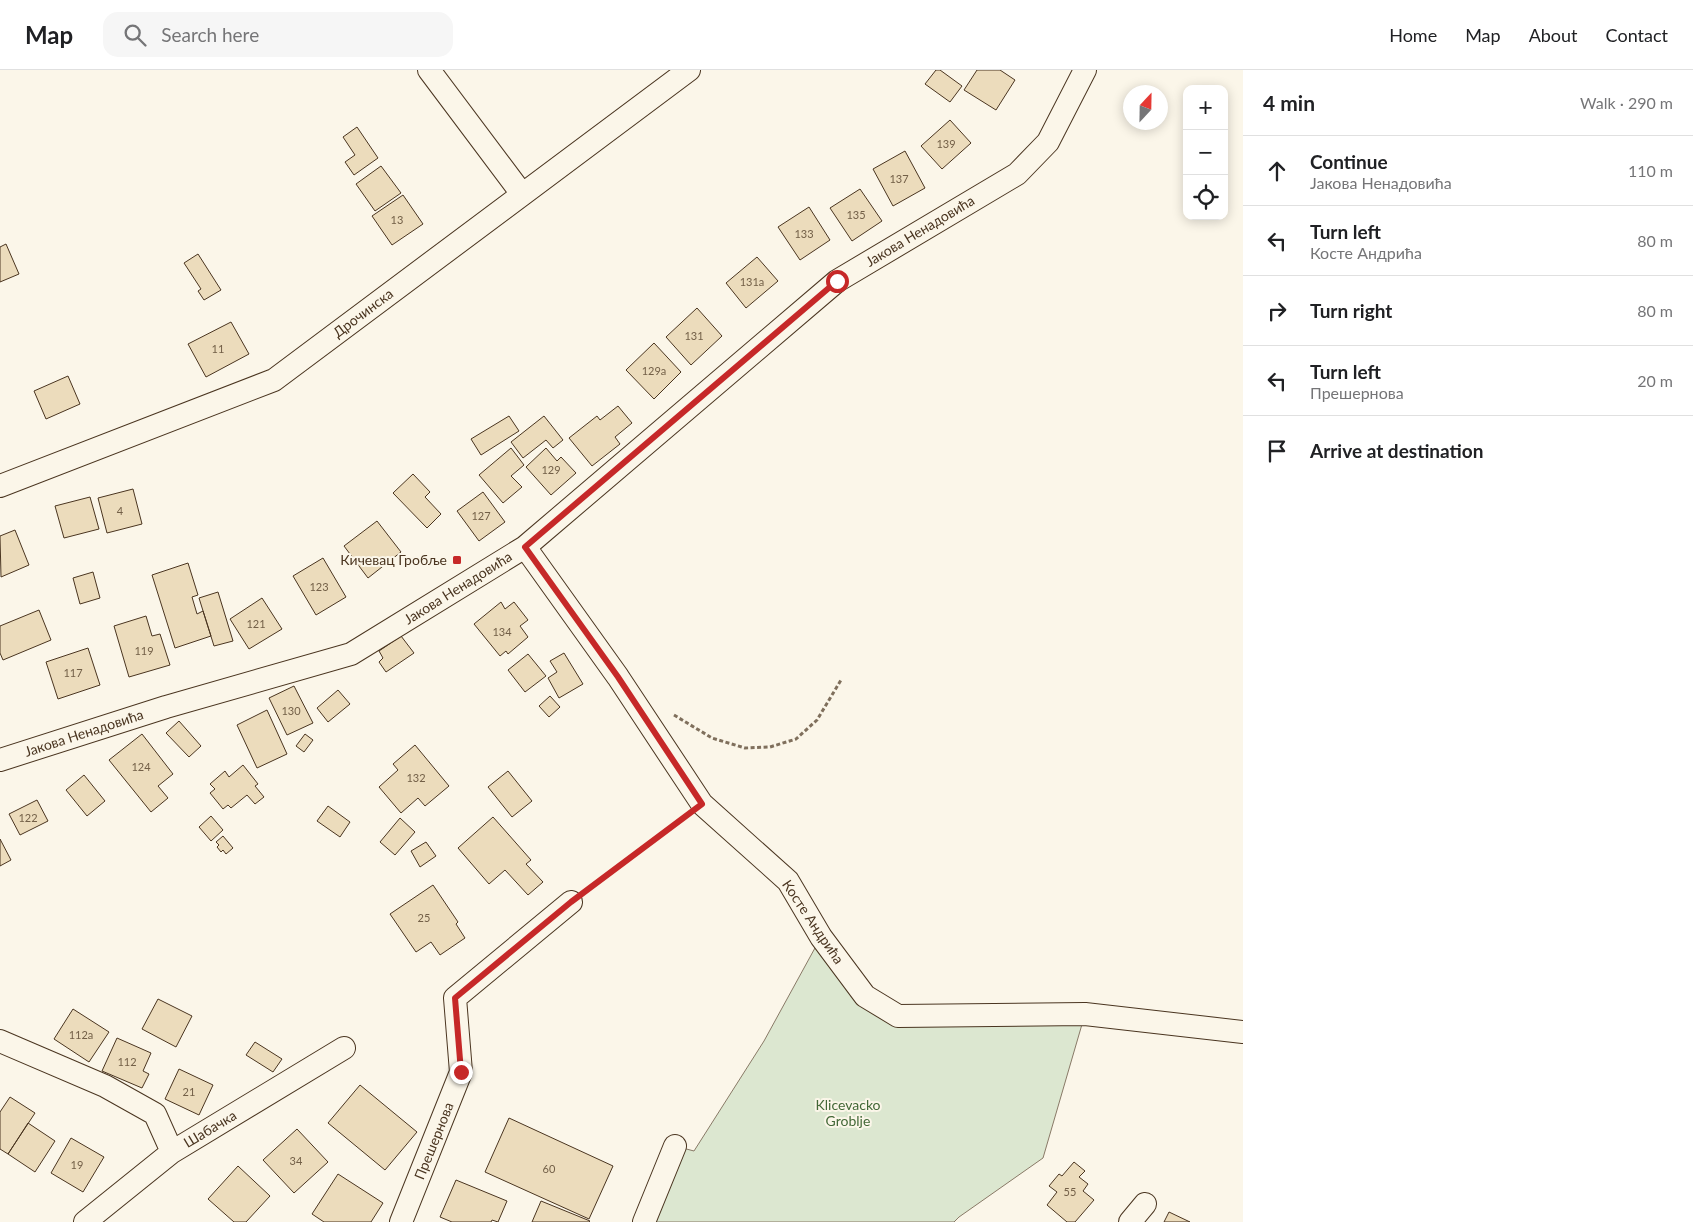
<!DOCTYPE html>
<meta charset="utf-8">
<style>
:root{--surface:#fff;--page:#f6f6f6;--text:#202124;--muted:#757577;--line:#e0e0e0}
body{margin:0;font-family:Lato,sans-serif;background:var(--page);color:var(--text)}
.controls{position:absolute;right:15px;top:15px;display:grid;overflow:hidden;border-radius:10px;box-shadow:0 2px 12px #0003}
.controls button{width:45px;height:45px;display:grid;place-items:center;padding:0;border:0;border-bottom:1px solid var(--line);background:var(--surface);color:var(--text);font:25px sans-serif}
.compass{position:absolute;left:1123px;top:15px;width:45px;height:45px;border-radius:50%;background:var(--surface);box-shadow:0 2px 12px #0003;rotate:22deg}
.stop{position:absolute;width:15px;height:15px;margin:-11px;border:4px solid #c62828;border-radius:50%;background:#fff}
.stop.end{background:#c62828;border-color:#fff;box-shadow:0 1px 5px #0008}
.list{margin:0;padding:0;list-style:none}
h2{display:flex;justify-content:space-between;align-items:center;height:65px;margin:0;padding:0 20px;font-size:21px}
h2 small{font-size:16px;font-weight:400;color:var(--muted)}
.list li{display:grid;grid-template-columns:32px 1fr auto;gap:15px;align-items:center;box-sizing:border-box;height:70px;padding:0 20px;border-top:1px solid var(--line)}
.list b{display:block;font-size:19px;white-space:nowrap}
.list p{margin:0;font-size:16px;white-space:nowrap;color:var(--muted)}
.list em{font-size:16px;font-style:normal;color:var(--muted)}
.icon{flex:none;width:28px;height:28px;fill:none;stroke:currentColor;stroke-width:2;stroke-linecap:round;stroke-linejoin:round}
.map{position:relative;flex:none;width:1243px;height:1152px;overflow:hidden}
header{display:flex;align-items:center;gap:30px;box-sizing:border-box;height:70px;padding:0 25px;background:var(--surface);border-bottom:1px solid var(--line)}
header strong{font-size:24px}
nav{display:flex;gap:28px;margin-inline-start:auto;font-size:18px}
.search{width:350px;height:45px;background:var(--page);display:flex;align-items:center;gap:12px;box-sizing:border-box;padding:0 18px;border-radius:15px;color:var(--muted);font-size:19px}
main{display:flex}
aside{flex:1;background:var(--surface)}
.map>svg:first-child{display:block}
</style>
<header>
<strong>Map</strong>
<div class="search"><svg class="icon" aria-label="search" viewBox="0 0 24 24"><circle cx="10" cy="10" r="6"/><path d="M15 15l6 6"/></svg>Search here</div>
<nav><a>Home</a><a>Map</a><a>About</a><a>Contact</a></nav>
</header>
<main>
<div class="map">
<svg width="1243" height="1152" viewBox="0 0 1243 1152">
<rect width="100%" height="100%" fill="#fbf6e9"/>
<!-- green -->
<path fill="#dce7d0" stroke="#887966" d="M 821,867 L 898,946 L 1085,944 L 1043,1088 L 959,1147 L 954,1152 L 644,1152 L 675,1076 L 694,1081 L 764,971 Z"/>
<!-- building -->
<path fill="#ecdcbc" stroke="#4a3520" d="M 936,0 L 940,0 L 962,16 L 950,32 L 925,14 Z
M 977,0 L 1000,0 L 1015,10 L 996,40 L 964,20 Z
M 950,50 L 971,73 L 942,99 L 921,76 Z
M 357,57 L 378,88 L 354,105 L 345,92 L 355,85 L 343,67 Z
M 905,81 L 925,118 L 893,136 L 873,99 Z
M 381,96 L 401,123 L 375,141 L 356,114 Z
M 860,119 L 882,151 L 852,171 L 830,138 Z
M 403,125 L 423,154 L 392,175 L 372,146 Z
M 809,137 L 830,170 L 800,190 L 778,157 Z
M 6,174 L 19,204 L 0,212 L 0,177 Z
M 198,184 L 221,220 L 204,230 L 198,221 L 201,219 L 184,193 Z
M 757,187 L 778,211 L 746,238 L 726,213 Z
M 697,238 L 722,266 L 691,295 L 666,267 Z
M 231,252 L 249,284 L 206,307 L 188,274 Z
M 654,273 L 681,302 L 654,329 L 626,300 Z
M 68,306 L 80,334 L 46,349 L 34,321 Z
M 618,336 L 632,353 L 615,367 L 620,374 L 592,396 L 569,368 L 597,346 L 600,350 Z
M 509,346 L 519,361 L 481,385 L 471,369 Z
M 544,346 L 563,370 L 553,378 L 546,370 L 523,388 L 511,372 Z
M 511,378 L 524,395 L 511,406 L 522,417 L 503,433 L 479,405 Z
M 546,378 L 557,391 L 561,387 L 576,403 L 551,425 L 526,397 Z
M 413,404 L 430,422 L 425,427 L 441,444 L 427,458 L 393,423 Z
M 133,419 L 142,454 L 107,463 L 98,428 Z
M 483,422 L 505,452 L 479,471 L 457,441 Z
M 90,427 L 99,459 L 64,468 L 55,436 Z
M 377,451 L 401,482 L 368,508 L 344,476 Z
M 15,460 L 29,495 L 1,507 L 0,466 Z
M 323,488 L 346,527 L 316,545 L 293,506 Z
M 188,493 L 198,525 L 192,527 L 197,544 L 203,541 L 211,566 L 175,578 L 152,505 Z
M 93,502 L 100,528 L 80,534 L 73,508 Z
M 218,522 L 233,571 L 214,576 L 199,528 Z
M 262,528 L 282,559 L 249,579 L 230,549 Z
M 501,532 L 505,539 L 514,532 L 528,550 L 520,556 L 528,567 L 508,584 L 506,581 L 500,586 L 474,554 Z
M 39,540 L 51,570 L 3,590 L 0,583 L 0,556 Z
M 146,546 L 152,566 L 160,564 L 170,595 L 129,607 L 114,556 Z
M 401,566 L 414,583 L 386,602 L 379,592 L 383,588 L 379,581 Z
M 88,578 L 100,615 L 58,629 L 46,592 Z
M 564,583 L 583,614 L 559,628 L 548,608 L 557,602 L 550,591 Z
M 528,584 L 546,606 L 525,622 L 508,600 Z
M 294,616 L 313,653 L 287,665 L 269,628 Z
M 338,620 L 350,634 L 328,652 L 317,638 Z
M 550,626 L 560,637 L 549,647 L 539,636 Z
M 267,640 L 287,684 L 257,698 L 237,655 Z
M 179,651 L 201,676 L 189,687 L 166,663 Z
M 142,664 L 173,704 L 158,716 L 168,728 L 151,742 L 109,690 Z
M 305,664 L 313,670 L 304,682 L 296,676 Z
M 415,675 L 449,716 L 425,736 L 418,728 L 401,743 L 379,717 L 398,700 L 393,694 Z
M 243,695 L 258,714 L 255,716 L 264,727 L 255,734 L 247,725 L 231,738 L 228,735 L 223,739 L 210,723 L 215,719 L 210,714 L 225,701 L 229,707 Z
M 508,701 L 532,731 L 512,747 L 488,717 Z
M 84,705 L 105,731 L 87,746 L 66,720 Z
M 37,730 L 48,751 L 20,765 L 9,744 Z
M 328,736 L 350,752 L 340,767 L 317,751 Z
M 211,746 L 223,760 L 211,771 L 199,757 Z
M 493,747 L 531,790 L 526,794 L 543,812 L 528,825 L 505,800 L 489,814 L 458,778 Z
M 400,748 L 415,762 L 395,785 L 380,772 Z
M 223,766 L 233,778 L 226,784 L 223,780 L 221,782 L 217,777 L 219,775 L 216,772 Z
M 0,769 L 11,790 L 0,796 Z
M 426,772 L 436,786 L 420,797 L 411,781 Z
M 433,815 L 458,852 L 456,854 L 465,868 L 440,885 L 431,872 L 416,882 L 390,844 Z
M 158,929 L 192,946 L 176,977 L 142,959 Z
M 73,939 L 109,962 L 89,992 L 54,969 Z
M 117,968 L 151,983 L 143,1001 L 149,1004 L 142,1018 L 102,1001 Z
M 255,972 L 282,989 L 273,1002 L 246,985 Z
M 179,999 L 213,1015 L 199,1045 L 165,1029 Z
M 360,1015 L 417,1062 L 385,1100 L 328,1053 Z
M 10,1027 L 35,1043 L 8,1084 L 0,1079 L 0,1042 Z
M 509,1048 L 613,1096 L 589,1149 L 485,1102 Z
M 28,1053 L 55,1071 L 35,1102 L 8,1084 Z
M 297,1059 L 328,1092 L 294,1123 L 263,1090 Z
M 71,1068 L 104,1087 L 83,1122 L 51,1103 Z
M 1074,1092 L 1085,1101 L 1079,1107 L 1088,1114 L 1083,1121 L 1094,1130 L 1075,1152 L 1067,1152 L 1047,1135 L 1057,1122 L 1049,1116 L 1059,1104 L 1062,1106 Z
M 238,1096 L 270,1126 L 246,1152 L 234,1152 L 208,1129 Z
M 338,1104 L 383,1133 L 371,1152 L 324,1152 L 312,1144 Z
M 456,1110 L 507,1131 L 498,1152 L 492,1150 L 491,1152 L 452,1152 L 440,1147 Z
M 541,1131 L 590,1151 L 589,1152 L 532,1152 Z
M 1169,1142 L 1190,1152 L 1164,1152 Z"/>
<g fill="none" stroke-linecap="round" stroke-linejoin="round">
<!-- minor casing -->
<g stroke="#4a3520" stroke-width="24">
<path id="minor" d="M 429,0 L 522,124
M 0,416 L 274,310 L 689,0
M 525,477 L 618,607 L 702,734 L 788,811 L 821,867 L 865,926 L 898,946 L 1085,944 L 1243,962
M 0,690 L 166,637 L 351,584 L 525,477 L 837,211 L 1017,104 L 1048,72 L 1085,0
M 0,971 L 105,1016 L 155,1044 L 172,1082
M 85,1152 L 172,1082 L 344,978
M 401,1152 L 461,1002 L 455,928 L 571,832
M 644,1152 L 675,1076
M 1130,1152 L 1145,1134"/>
</g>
<!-- path -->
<path stroke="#7f6f5c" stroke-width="3" stroke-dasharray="4 2.5" stroke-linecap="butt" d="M 674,645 L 712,668 L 745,678 L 770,677 L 796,669 L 817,650 L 841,610
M 589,818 L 682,748"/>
<!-- minor -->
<use href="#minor" stroke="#fbf6e9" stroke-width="22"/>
</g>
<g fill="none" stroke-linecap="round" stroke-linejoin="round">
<!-- route -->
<path stroke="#c62828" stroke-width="6" d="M 461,1002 L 455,928 L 571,832 L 702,734 L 618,607 L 525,477 L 837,211"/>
</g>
<!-- markers -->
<rect fill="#c62828" stroke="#fbf6e9" stroke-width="2" x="452" y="485" width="10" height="10" rx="2.5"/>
<g text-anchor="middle" stroke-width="4" stroke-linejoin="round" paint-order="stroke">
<!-- number labels -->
<g font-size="11" fill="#725f47">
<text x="946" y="78">139</text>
<text x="899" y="113">137</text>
<text x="856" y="149">135</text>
<text x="397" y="154">13</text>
<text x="804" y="168">133</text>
<text x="752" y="216">131a</text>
<text x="694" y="270">131</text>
<text x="218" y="283">11</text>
<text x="654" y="305">129a</text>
<text x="551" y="404">129</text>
<text x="120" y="445">4</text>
<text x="481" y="450">127</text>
<text x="319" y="521">123</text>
<text x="256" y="558">121</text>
<text x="502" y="566">134</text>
<text x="144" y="585">119</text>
<text x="73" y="607">117</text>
<text x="291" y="645">130</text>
<text x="141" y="701">124</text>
<text x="416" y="712">132</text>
<text x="28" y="752">122</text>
<text x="424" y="852">25</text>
<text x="81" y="969">112a</text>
<text x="127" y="996">112</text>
<text x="189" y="1026">21</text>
<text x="296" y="1095">34</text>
<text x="77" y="1099">19</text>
<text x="549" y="1103">60</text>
<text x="1070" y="1126">55</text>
</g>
<!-- street labels -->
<g font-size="14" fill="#4a3520" stroke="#fbf6e9">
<text transform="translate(920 161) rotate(-31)" y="5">Јакова Ненадовића</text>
<text transform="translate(363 243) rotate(-37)" y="5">Дрочинска</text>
<text transform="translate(458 518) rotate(-32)" y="5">Јакова Ненадовића</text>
<text transform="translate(84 663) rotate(-18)" y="5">Јакова Ненадовића</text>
<text transform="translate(813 852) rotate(56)" y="5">Косте Андрића</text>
<text transform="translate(210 1059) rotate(-31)" y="5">Шабачка</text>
<text transform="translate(434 1071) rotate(-68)" y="5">Прешернова</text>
</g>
<!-- poi labels -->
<g font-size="14" fill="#4a3520" stroke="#fbf6e9" text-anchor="end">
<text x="447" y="495">Кичевац Гробље</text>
</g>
<!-- park labels -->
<g font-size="14" fill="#436837" stroke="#fbf6e9">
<text x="848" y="1040">Klicevacko<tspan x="848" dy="16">Groblje</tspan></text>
</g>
</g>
</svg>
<div class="controls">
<button>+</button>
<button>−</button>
<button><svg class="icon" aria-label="locate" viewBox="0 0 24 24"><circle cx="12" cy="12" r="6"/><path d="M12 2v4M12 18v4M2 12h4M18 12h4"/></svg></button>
</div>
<svg class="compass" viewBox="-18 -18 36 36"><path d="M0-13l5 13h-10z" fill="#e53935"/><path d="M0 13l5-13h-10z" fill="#757577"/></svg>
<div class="stop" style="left:837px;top:211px"></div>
<div class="stop end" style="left:461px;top:1002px"></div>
</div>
<aside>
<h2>4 min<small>Walk · 290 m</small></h2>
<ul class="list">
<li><svg class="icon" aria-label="ahead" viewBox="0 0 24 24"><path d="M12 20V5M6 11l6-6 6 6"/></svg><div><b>Continue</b><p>Јакова Ненадовића</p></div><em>110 m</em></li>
<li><svg class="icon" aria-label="left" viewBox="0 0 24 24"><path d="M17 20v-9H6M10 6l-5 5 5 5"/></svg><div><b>Turn left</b><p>Косте Андрића</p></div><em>80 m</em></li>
<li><svg class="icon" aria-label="right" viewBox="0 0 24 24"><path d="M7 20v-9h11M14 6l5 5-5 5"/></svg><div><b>Turn right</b></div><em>80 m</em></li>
<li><svg class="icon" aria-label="left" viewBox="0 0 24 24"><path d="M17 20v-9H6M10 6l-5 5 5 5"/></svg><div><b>Turn left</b><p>Прешернова</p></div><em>20 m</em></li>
<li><svg class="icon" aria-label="arrive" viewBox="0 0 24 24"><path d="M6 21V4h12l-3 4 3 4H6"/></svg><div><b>Arrive at destination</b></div></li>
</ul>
</aside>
</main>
